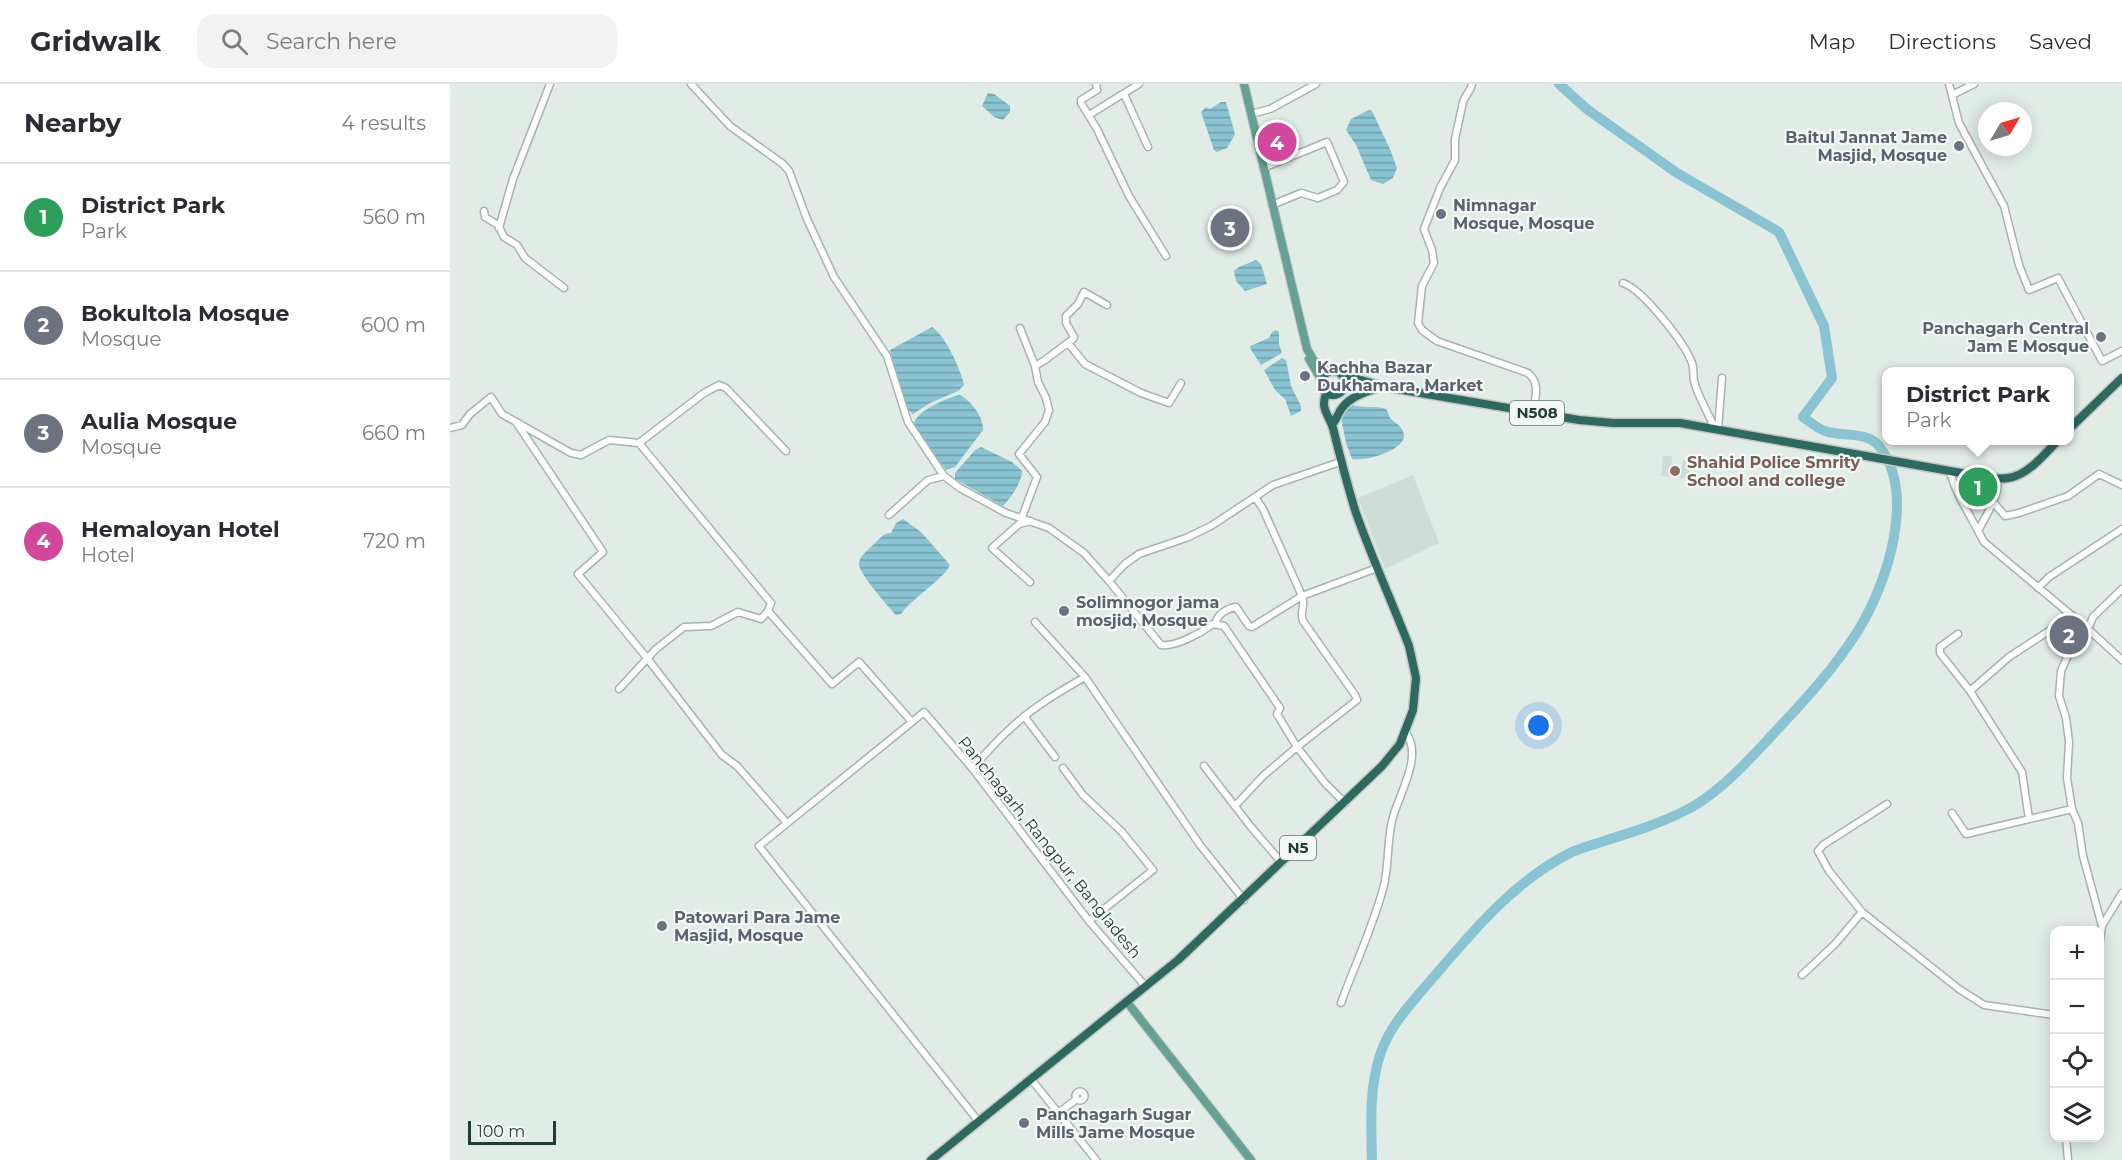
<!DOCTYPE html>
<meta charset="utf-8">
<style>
:root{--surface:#fff;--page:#f2f2f3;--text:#2b2b33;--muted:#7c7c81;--line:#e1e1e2;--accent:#ea580c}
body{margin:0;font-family:Montserrat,sans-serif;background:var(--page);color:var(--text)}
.controls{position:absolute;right:18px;bottom:18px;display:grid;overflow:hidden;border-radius:12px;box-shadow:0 3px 15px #0003}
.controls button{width:54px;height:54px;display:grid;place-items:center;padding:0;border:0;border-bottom:2px solid var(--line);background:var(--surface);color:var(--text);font:30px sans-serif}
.compass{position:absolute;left:1528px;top:18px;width:54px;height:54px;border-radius:50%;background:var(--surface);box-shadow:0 3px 15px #0003;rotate:52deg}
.scale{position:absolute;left:18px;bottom:15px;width:88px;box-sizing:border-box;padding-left:6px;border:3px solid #223c36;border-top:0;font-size:16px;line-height:21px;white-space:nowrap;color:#223c36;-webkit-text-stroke:4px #f2f8f5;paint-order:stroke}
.you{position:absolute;left:1089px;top:642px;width:21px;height:21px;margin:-15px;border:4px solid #fff;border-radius:50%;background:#1a73e8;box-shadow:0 0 0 9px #1a73e833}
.badge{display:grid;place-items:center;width:39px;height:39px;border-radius:50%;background:var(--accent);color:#fff;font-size:20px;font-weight:700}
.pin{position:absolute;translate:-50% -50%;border:3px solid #fff;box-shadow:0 2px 6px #0006}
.popup{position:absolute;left:1432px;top:283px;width:192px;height:78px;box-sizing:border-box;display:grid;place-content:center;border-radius:12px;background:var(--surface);filter:drop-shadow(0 2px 4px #0005);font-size:20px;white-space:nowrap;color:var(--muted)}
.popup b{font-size:22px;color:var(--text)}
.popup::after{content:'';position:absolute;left:50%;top:100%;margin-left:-12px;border:12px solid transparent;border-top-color:var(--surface)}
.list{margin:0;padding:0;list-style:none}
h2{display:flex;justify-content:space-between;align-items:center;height:78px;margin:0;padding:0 24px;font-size:26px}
h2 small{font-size:20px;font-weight:400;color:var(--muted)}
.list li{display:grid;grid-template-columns:39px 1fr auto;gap:18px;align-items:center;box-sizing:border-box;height:108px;padding:0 24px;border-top:2px solid var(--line)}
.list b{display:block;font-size:22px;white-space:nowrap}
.list p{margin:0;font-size:20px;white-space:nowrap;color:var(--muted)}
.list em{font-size:20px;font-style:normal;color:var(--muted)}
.icon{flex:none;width:33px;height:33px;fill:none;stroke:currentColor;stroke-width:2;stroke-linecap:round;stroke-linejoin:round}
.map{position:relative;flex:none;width:1672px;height:1076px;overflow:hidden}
header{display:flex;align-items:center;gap:36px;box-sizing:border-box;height:84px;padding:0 30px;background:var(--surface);border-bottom:2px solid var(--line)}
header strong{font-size:28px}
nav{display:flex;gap:33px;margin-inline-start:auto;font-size:21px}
.search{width:420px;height:54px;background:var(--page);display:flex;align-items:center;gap:15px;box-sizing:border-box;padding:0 21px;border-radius:18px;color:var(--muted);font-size:22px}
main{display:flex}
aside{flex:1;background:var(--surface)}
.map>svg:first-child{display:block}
</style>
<header>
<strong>Gridwalk</strong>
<div class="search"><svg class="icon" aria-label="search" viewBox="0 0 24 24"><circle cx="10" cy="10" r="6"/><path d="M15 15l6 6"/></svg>Search here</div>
<nav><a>Map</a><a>Directions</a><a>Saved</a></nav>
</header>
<main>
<aside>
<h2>Nearby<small>4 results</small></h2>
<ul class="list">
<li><span class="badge" style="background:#2e9e5b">1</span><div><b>District Park</b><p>Park</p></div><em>560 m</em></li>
<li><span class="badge" style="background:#6b7280">2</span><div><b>Bokultola Mosque</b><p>Mosque</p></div><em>600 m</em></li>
<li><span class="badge" style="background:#6b7280">3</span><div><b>Aulia Mosque</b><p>Mosque</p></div><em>660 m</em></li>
<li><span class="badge" style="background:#d1479c">4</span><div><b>Hemaloyan Hotel</b><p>Hotel</p></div><em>720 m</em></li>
</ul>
</aside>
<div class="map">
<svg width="1672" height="1076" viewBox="0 0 1672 1076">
<defs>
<pattern id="water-rules" width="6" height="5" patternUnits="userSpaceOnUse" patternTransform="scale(1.5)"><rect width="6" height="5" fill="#8ac3d1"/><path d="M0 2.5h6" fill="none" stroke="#70a0aa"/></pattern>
</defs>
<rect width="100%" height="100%" fill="#e1ece7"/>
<!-- built -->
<path fill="#d0dcd7" d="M 1213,372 L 1222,372 L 1221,382 L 1232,383 L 1233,376 L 1240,377 L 1238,395 L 1211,392 Z
M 963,391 L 989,459 L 935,485 L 908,414 Z"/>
<!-- water -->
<path fill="url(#water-rules)" d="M 538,9 L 544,10 L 560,22 L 560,28 L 553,36 L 544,33 L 532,22 Z
M 771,18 L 776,18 L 785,50 L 777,64 L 767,68 L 764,66 L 751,28 L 756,23 L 760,25 Z
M 919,26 L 922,27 L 940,65 L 947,84 L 943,94 L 933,100 L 921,96 L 906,61 L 896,46 L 901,35 Z
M 806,176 L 811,180 L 817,200 L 795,207 L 786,197 L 784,187 L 789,183 Z
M 482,243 C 495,251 511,286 514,301 L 508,307 L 480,319 L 463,330 L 456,324 L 440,266 Z
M 826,246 L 829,248 L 829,260 L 832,269 L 811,281 L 800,264 L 800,262 L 819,254 L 822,248 Z
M 832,274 L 836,276 L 841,302 L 851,322 L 851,327 L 841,332 L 835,315 L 825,306 L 814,286 Z
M 510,311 C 521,317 534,333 533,346 L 505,383 L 496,386 L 467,347 L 464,339 C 467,327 498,313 510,311 Z
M 899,320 C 912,325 923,321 936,325 C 938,328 939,331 940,334 C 945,339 954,343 954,352 C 954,367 913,378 902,375 L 896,359 L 891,334 Z
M 531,363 L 562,378 L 572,387 C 572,399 561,413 553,422 L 505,395 L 505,389 L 525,366 Z
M 453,435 L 471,448 L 500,481 C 496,493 460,516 451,530 L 446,531 C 440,525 409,489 409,481 C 409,472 416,468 422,462 C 428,457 432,449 441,449 L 446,439 Z"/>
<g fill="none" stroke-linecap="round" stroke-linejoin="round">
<!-- river -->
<path stroke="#8ac3d1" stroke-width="10" d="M 922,1076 C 921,1039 919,1003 931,968 C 941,940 963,917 982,895 C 1022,848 1064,797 1120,769 C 1131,764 1143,761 1154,757 C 1183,748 1215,738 1242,723 C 1273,705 1299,676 1323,650 C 1354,617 1385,584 1409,545 C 1437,499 1467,410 1429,362 C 1417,347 1392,353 1375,347 C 1368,345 1360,338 1353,333 L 1382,294 L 1374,242 L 1329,148 L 1227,89 L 1138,26 L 1109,0"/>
<!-- minor casing -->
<g stroke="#a4b4ae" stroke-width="9">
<path id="minor" d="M 241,0 L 280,42 L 333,80 L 339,87 L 357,135 L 384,193 L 437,272 L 458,338 L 494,392 L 510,404 L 556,429 L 599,444 L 634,469 L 659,497 L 675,480 L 689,470 L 736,454 L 761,442 L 823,401 L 890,378
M 646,0 L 647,6 L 631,16 L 631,19 L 647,45 L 679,112 L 716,172
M 1022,0 C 1021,7 1015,11 1013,18 L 1005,55 L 1005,76 L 990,104 L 974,145 L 982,166 L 984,179 L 972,202 L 968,239 L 972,246 L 987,257 L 1078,289 C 1091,300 1085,313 1083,328
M 1499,0 L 1509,39 L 1554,122 L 1569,181 L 1579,206 L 1608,194 L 1652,277 L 1672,267
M 674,10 L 698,63
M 1502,11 L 1524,0
M 801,30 L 820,25 L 866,0
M 639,31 L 689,0
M 813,84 L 877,58 L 894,98 L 887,106 L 868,114 L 851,109 L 822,121
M 34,127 L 35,133 L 48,141 L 54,153 L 67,161 L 75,174 L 114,204
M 49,144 L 63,95 L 100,0
M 1173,199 C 1193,206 1234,258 1242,279 C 1244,285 1243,291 1244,297 C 1248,313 1259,330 1265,345
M 570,244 L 585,282 L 588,298 L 596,314 L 599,326 L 595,338 L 569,370 L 587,393 L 572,433
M 618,259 L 635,280 L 691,309 L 719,319 L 731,299
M 585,282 L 595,276 L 623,255 L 624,253 L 616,239 L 616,232 L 628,220 L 634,208 L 657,221
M 66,338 L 153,468 L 128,490 L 197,574 L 272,671 L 287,682 L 337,739
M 0,344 L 12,341 L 20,330 L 41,313 L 52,330 L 121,369 L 131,371 L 159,356 L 189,359
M 1268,345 L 1272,294
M 336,367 L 276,304 L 269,301 L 254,309 L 189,359 L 321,519 L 318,527 L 382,600 L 409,578 L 462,638 L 474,628 L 522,684 L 639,837 L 696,903
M 1500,387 C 1505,409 1518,427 1528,447
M 1548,394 C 1548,414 1537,430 1528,447 L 1534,458 L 1638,545 L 1672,576
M 1544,419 L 1555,432 L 1569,429 L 1618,412 L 1649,390 L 1672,401
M 439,431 L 478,396 L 494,392
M 659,497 L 711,561 C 726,563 751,549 763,540 L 774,542 L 830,624 L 827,630 L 847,663 L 813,692 L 785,722
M 580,498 L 542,464 L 569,440 L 581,437
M 1588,504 L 1599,493 L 1672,445
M 585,538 L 635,593
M 766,539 C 767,530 778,524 786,523 L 799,542 L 802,543 L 852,512 L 813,425 L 805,413
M 1508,550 L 1490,563 L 1490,569 L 1520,607
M 169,605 L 206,565 L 234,543 L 261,542 L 288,528 L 311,535 L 318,527
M 574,632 L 605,673
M 462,638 L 309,762 L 529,1038
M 754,682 L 801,743 L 832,779
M 522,684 C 535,671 547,656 561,644 C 583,623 609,608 635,593 L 750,761 L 794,816
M 613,684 L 633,711 L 672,748 L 703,786 L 639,837
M 895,719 L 875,699 L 847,663 L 907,616 L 905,611 L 853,537 C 849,529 856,521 852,512 L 927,484
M 1437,720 L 1373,761 L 1368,767 L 1379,787 L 1412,828 L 1509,905 L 1534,921 L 1604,931
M 1622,725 L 1628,739 L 1633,772 L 1652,842 L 1650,856
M 1502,729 L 1516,750 L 1622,725 L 1617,694 L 1619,658 L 1616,634 L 1609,612 L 1611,587 L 1623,560 L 1638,545 L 1643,533 L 1672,505
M 1579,735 L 1572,688 L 1520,607 L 1559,573 L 1608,541 L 1618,529
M 1652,842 L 1672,809
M 1352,891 L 1385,860 L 1412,828
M 891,919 C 905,880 924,841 934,801 C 939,780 937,758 942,737 C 947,713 974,673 956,649
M 581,995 L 646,1076
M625.5 1012a4.5 4.5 0 1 1 9 0a4.5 4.5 0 1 1-9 0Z
M 608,1029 L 627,1015
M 1616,1054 L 1618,1076"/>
</g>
<!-- major casing -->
<g stroke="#c1c8c7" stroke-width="10">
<path id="major" d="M 794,0 L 857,265 L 864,277 L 878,288
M 859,275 L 871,295
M 677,918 L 801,1076"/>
</g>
<!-- highway casing -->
<g stroke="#c1c8c7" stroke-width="11">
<path id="highway" d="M871 299a12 12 0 1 1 24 0a12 12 0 1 1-24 0Z
M 891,290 L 935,303 L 1129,336 L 1163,339 L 1230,339 L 1528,392 C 1537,393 1548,396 1558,394 C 1577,392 1595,370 1608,356
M 882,341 C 887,335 888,329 892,324 C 901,312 918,307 931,303
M 1619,345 L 1672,294
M 481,1076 L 728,876 L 932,682 L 950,660 L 963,626 L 966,594 L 959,562 C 942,518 922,474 906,429 C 897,401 890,372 883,344 C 879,331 870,325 876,310"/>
</g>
<!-- minor -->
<use href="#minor" stroke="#fff" stroke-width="6"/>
<!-- major -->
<use href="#major" stroke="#66a194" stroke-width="8"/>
<!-- highway -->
<use href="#highway" stroke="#2e685f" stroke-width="8"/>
</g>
<!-- markers -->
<g fill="#6b7280" stroke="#f2f8f5" stroke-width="2">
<circle cx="1509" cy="62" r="6"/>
<circle cx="991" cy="130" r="6"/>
<circle cx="1651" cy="253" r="6"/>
<circle cx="855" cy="292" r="6"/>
<circle cx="614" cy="527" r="6"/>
<circle cx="212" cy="842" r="6"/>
<circle cx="574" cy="1039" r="6"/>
</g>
<circle fill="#8d6e63" stroke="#f2f8f5" stroke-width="2" cx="1225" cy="387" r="6"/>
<g text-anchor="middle" stroke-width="4.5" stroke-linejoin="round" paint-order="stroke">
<!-- shield labels -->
<g fill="#f2f8f5" stroke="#60746f" stroke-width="1.5">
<rect x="1060" y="317" width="54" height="24" rx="4.5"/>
<rect x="830" y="752" width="36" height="24" rx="4.5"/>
</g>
<g font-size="15" font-weight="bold" fill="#223c36">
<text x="1087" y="334">N508</text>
<text x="848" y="769">N5</text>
</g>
<!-- worship labels -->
<g font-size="16" font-weight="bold" fill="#5b616d" stroke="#f2f8f5" text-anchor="start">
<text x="1497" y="59" text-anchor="end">Baitul Jannat Jame<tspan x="1497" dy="18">Masjid, Mosque</tspan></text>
<text x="1003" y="127">Nimnagar<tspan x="1003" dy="18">Mosque, Mosque</tspan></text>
<text x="1639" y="250" text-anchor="end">Panchagarh Central<tspan x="1639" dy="18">Jam E Mosque</tspan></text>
<text x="867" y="289">Kachha Bazar<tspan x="867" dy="18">Dukhamara, Market</tspan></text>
<text x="626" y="524">Solimnogor jama<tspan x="626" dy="18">mosjid, Mosque</tspan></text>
<text x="224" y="839">Patowari Para Jame<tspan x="224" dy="18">Masjid, Mosque</tspan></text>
<text x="586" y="1036">Panchagarh Sugar<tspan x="586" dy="18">Mills Jame Mosque</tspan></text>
</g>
<!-- education labels -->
<g font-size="16" font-weight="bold" fill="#785e54" stroke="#f2f8f5" text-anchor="start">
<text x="1237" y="384">Shahid Police Smrity<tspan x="1237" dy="18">School and college</tspan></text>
</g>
<!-- street labels -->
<g font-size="16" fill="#223c36" stroke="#f2f8f5">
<text transform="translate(600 763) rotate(51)" y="6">Panchagarh, Rangpur, Bangladesh</text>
</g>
</g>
</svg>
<div class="controls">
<button>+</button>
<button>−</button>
<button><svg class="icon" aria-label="locate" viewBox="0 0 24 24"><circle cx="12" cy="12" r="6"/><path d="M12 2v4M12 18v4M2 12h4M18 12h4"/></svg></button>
<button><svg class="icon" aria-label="layers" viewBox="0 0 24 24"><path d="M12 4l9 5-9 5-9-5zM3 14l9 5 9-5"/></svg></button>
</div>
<svg class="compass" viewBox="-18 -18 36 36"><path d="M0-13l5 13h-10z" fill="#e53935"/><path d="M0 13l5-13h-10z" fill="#7c7c81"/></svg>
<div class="scale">100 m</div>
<div class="you"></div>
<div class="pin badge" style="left:1528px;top:403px;background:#2e9e5b">1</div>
<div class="popup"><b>District Park</b>Park</div>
<div class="pin badge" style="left:1619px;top:551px;background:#6b7280">2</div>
<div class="pin badge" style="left:780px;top:144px;background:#6b7280">3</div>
<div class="pin badge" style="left:827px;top:58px;background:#d1479c">4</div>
</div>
</main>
